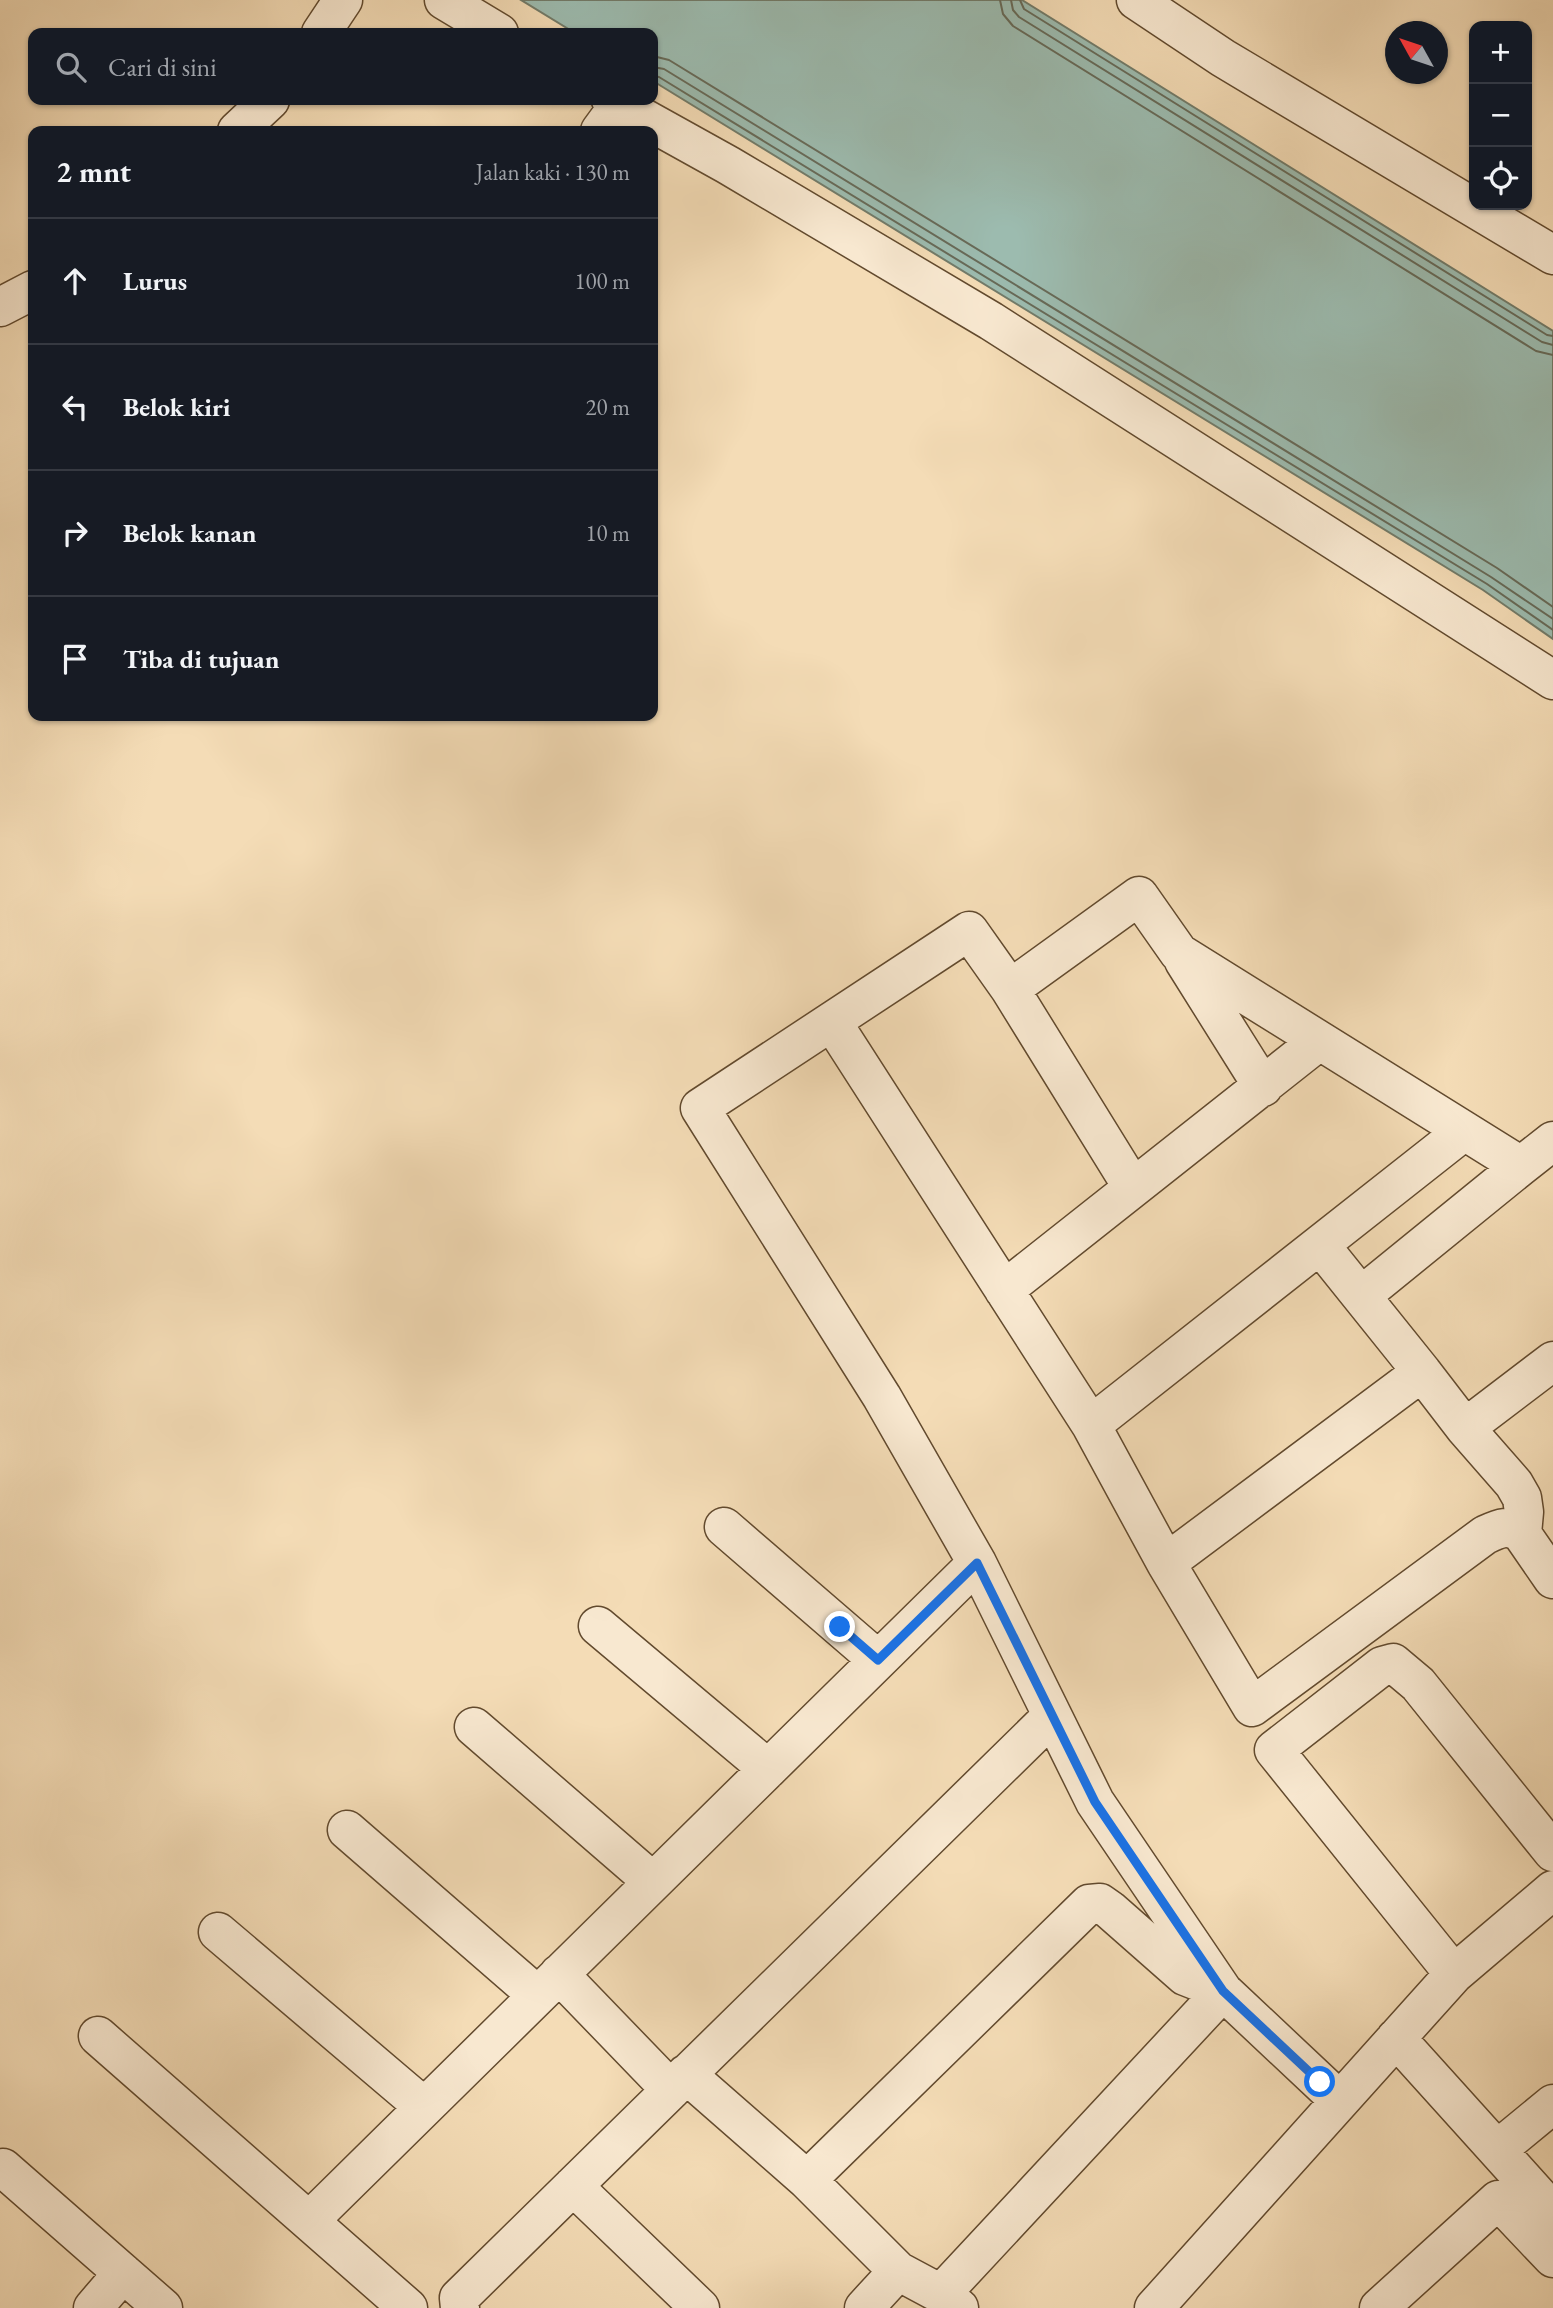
<!DOCTYPE html>
<html lang="id">
<meta charset="utf-8">
<style>
:root{--surface:#171b24;--page:#20242c;--text:#f1f3f6;--muted:#9ea1a6;--line:#363941}
body{margin:0;font-family:"EB Garamond",serif;background:var(--page);color:var(--text)}
.controls{position:absolute;right:21px;top:21px;display:grid;overflow:hidden;border-radius:14px;box-shadow:0 2px 5px #0004}
.controls button{width:63px;height:63px;display:grid;place-items:center;padding:0;border:0;border-bottom:2px solid var(--line);background:var(--surface);color:var(--text);font:35px sans-serif}
.compass{position:absolute;left:1385px;top:21px;width:63px;height:63px;border-radius:50%;background:var(--surface);box-shadow:0 2px 5px #0004;rotate:310deg}
.stop{position:absolute;width:21px;height:21px;margin:-16px;border:5px solid #1a73e8;border-radius:50%;background:#fff}
.stop.end{background:#1a73e8;border-color:#fff;box-shadow:0 2px 7px #0008}
.list{margin:0;padding:0;list-style:none}
h2{display:flex;justify-content:space-between;align-items:center;height:91px;margin:0;padding:0 28px;font-size:30px}
h2 small{font-size:23px;font-weight:400;color:var(--muted)}
.list li{display:grid;grid-template-columns:46px 1fr auto;gap:21px;align-items:center;box-sizing:border-box;height:126px;padding:0 28px;border-top:2px solid var(--line)}
.list b{display:block;font-size:26px;white-space:nowrap}
.list em{font-size:23px;font-style:normal;color:var(--muted)}
.icon{flex:none;width:38px;height:38px;fill:none;stroke:currentColor;stroke-width:2;stroke-linecap:round;stroke-linejoin:round}
.map{position:relative;flex:none;width:1553px;height:2308px;overflow:hidden}
.search{position:absolute;background:var(--surface);box-shadow:0 2px 5px #0004;left:28px;top:28px;width:630px;height:77px;display:flex;align-items:center;gap:18px;box-sizing:border-box;padding:0 24px;border-radius:14px;color:var(--muted);font-size:26px}
.panel{position:absolute;background:var(--surface);box-shadow:0 2px 5px #0004;left:28px;top:126px;width:630px;height:595px;border-radius:14px}
.map>svg:first-child{display:block}
</style>
<div class="map">
<svg width="1553" height="2308" viewBox="0 0 1553 2308">
<rect width="100%" height="100%" fill="#f4dcb6"/>
<filter id="stains"><feTurbulence type="fractalNoise" baseFrequency=".00286" numOctaves="4"/><feColorMatrix values="0 0 0 0 .2 0 0 0 0 .09 0 0 0 0 .02 0 0 0 .5 -.17"/></filter>
<radialGradient id="worn" r=".72"><stop offset=".6" stop-color="#630" stop-opacity="0"/><stop offset="1" stop-color="#630" stop-opacity=".3"/></radialGradient>
<!-- water -->
<path fill="#9cbbaf" stroke="#727b69" stroke-width="2" d="M 521,0 L 1022,0 L 1553,331 L 1553,639 L 1483,590 L 653,81 L 653,33 L 575,33 Z"/>
<g fill="none" stroke-linecap="round" stroke-linejoin="round">
<!-- shore -->
<path stroke="#676a58" stroke-width="2" d="M 1000,0 L 1003,14 L 1013,26 L 1536,351 L 1553,355
M 1011,0 L 1013,10 L 1019,17 L 1542,342 L 1553,345
M 1020,0 L 1024,9 L 1547,335 L 1553,336
M 653,56 L 669,60 L 1497,568 L 1553,607
M 653,67 L 664,69 L 1491,577 L 1553,619
M 653,76 L 659,77 L 1487,584 L 1553,630"/>
<!-- street casing -->
<g stroke="#624a2e" stroke-width="41">
<path id="street" d="M 444,0 L 499,33
M 1136,0 L 1223,58 L 1553,255
M 321,33 L 343,0
M 611,100 L 728,165 L 991,321 L 1553,680
M 237,131 L 270,100
M 600,131 L 619,105
M 0,307 L 33,290
M 1184,961 L 1263,1087
M 1010,989 L 1133,1188
M 832,1022 L 1091,1425 L 1166,1563 L 1252,1707 L 1485,1535 C 1500,1528 1508,1524 1522,1534
M 1320,1245 L 1422,1372
M 1004,1290 L 1319,1041
M 1361,1296 L 1521,1166
M 1091,1425 L 1464,1131
M 1465,1428 L 1553,1361
M 724,1527 L 878,1660
M 1166,1563 L 1422,1372 L 1465,1428 L 1514,1484 L 1522,1498 L 1524,1512 L 1522,1534 L 1553,1579
M 598,1626 L 768,1769
M 474,1727 L 653,1882
M 347,1830 L 537,1995
M 218,1932 L 424,2107
M 559,1974 L 671,2090
M 1454,1974 L 1274,1750 L 1382,1666 L 1393,1663 L 1418,1684 L 1553,1852
M 98,2036 L 408,2308
M 1396,2038 L 1553,2212
M 686,2074 L 807,2180 L 898,2271 L 941,2294 L 959,2308
M 1497,2150 L 1553,2104
M 0,2171 L 3,2168 L 163,2308
M 807,2180 L 1089,1904 L 1100,1903 L 1110,1910 L 1185,1976 L 1223,1991 L 1340,2101
M 573,2186 L 700,2308
M 309,2221 L 977,1563
M 941,2294 L 1223,1991 L 1095,1802 L 977,1563 L 882,1397 L 700,1108 L 969,931 L 1010,989 L 1139,896 L 1179,953 L 1521,1166 L 1553,1141
M 93,2308 L 123,2273
M 460,2308 L 459,2298 L 1052,1716
M 864,2308 L 898,2271
M 1154,2308 L 1454,1974 L 1553,1890
M 1379,2308 L 1498,2200 L 1553,2258"/>
</g>
<!-- street -->
<use href="#street" stroke="#f8e8d0" stroke-width="38"/>
</g>
<g fill="none" stroke-linecap="round" stroke-linejoin="round">
<!-- route -->
<path stroke="#1a73e8" stroke-width="9" d="M 840,1627 L 878,1660 L 977,1563 L 1095,1802 L 1223,1991 L 1320,2082"/>
</g>
<rect width="100%" height="100%" filter="url(#stains)"/>
<rect width="100%" height="100%" fill="url(#worn)"/>
</svg>
<div class="controls">
<button>+</button>
<button>−</button>
<button><svg class="icon" aria-label="locate" viewBox="0 0 24 24"><circle cx="12" cy="12" r="6"/><path d="M12 2v4M12 18v4M2 12h4M18 12h4"/></svg></button>
</div>
<svg class="compass" viewBox="-18 -18 36 36"><path d="M0-13l5 13h-10z" fill="#e53935"/><path d="M0 13l5-13h-10z" fill="#9ea1a6"/></svg>
<div class="stop" style="left:1320px;top:2082px"></div>
<div class="stop end" style="left:840px;top:1627px"></div>
<div class="search"><svg class="icon" aria-label="search" viewBox="0 0 24 24"><circle cx="10" cy="10" r="6"/><path d="M15 15l6 6"/></svg>Cari di sini</div>
<section class="panel">
<h2>2 mnt<small>Jalan kaki · 130 m</small></h2>
<ul class="list">
<li><svg class="icon" aria-label="ahead" viewBox="0 0 24 24"><path d="M12 20V5M6 11l6-6 6 6"/></svg><div><b>Lurus</b></div><em>100 m</em></li>
<li><svg class="icon" aria-label="left" viewBox="0 0 24 24"><path d="M17 20v-9H6M10 6l-5 5 5 5"/></svg><div><b>Belok kiri</b></div><em>20 m</em></li>
<li><svg class="icon" aria-label="right" viewBox="0 0 24 24"><path d="M7 20v-9h11M14 6l5 5-5 5"/></svg><div><b>Belok kanan</b></div><em>10 m</em></li>
<li><svg class="icon" aria-label="arrive" viewBox="0 0 24 24"><path d="M6 21V4h12l-3 4 3 4H6"/></svg><div><b>Tiba di tujuan</b></div></li>
</ul>
</section>
</div>
